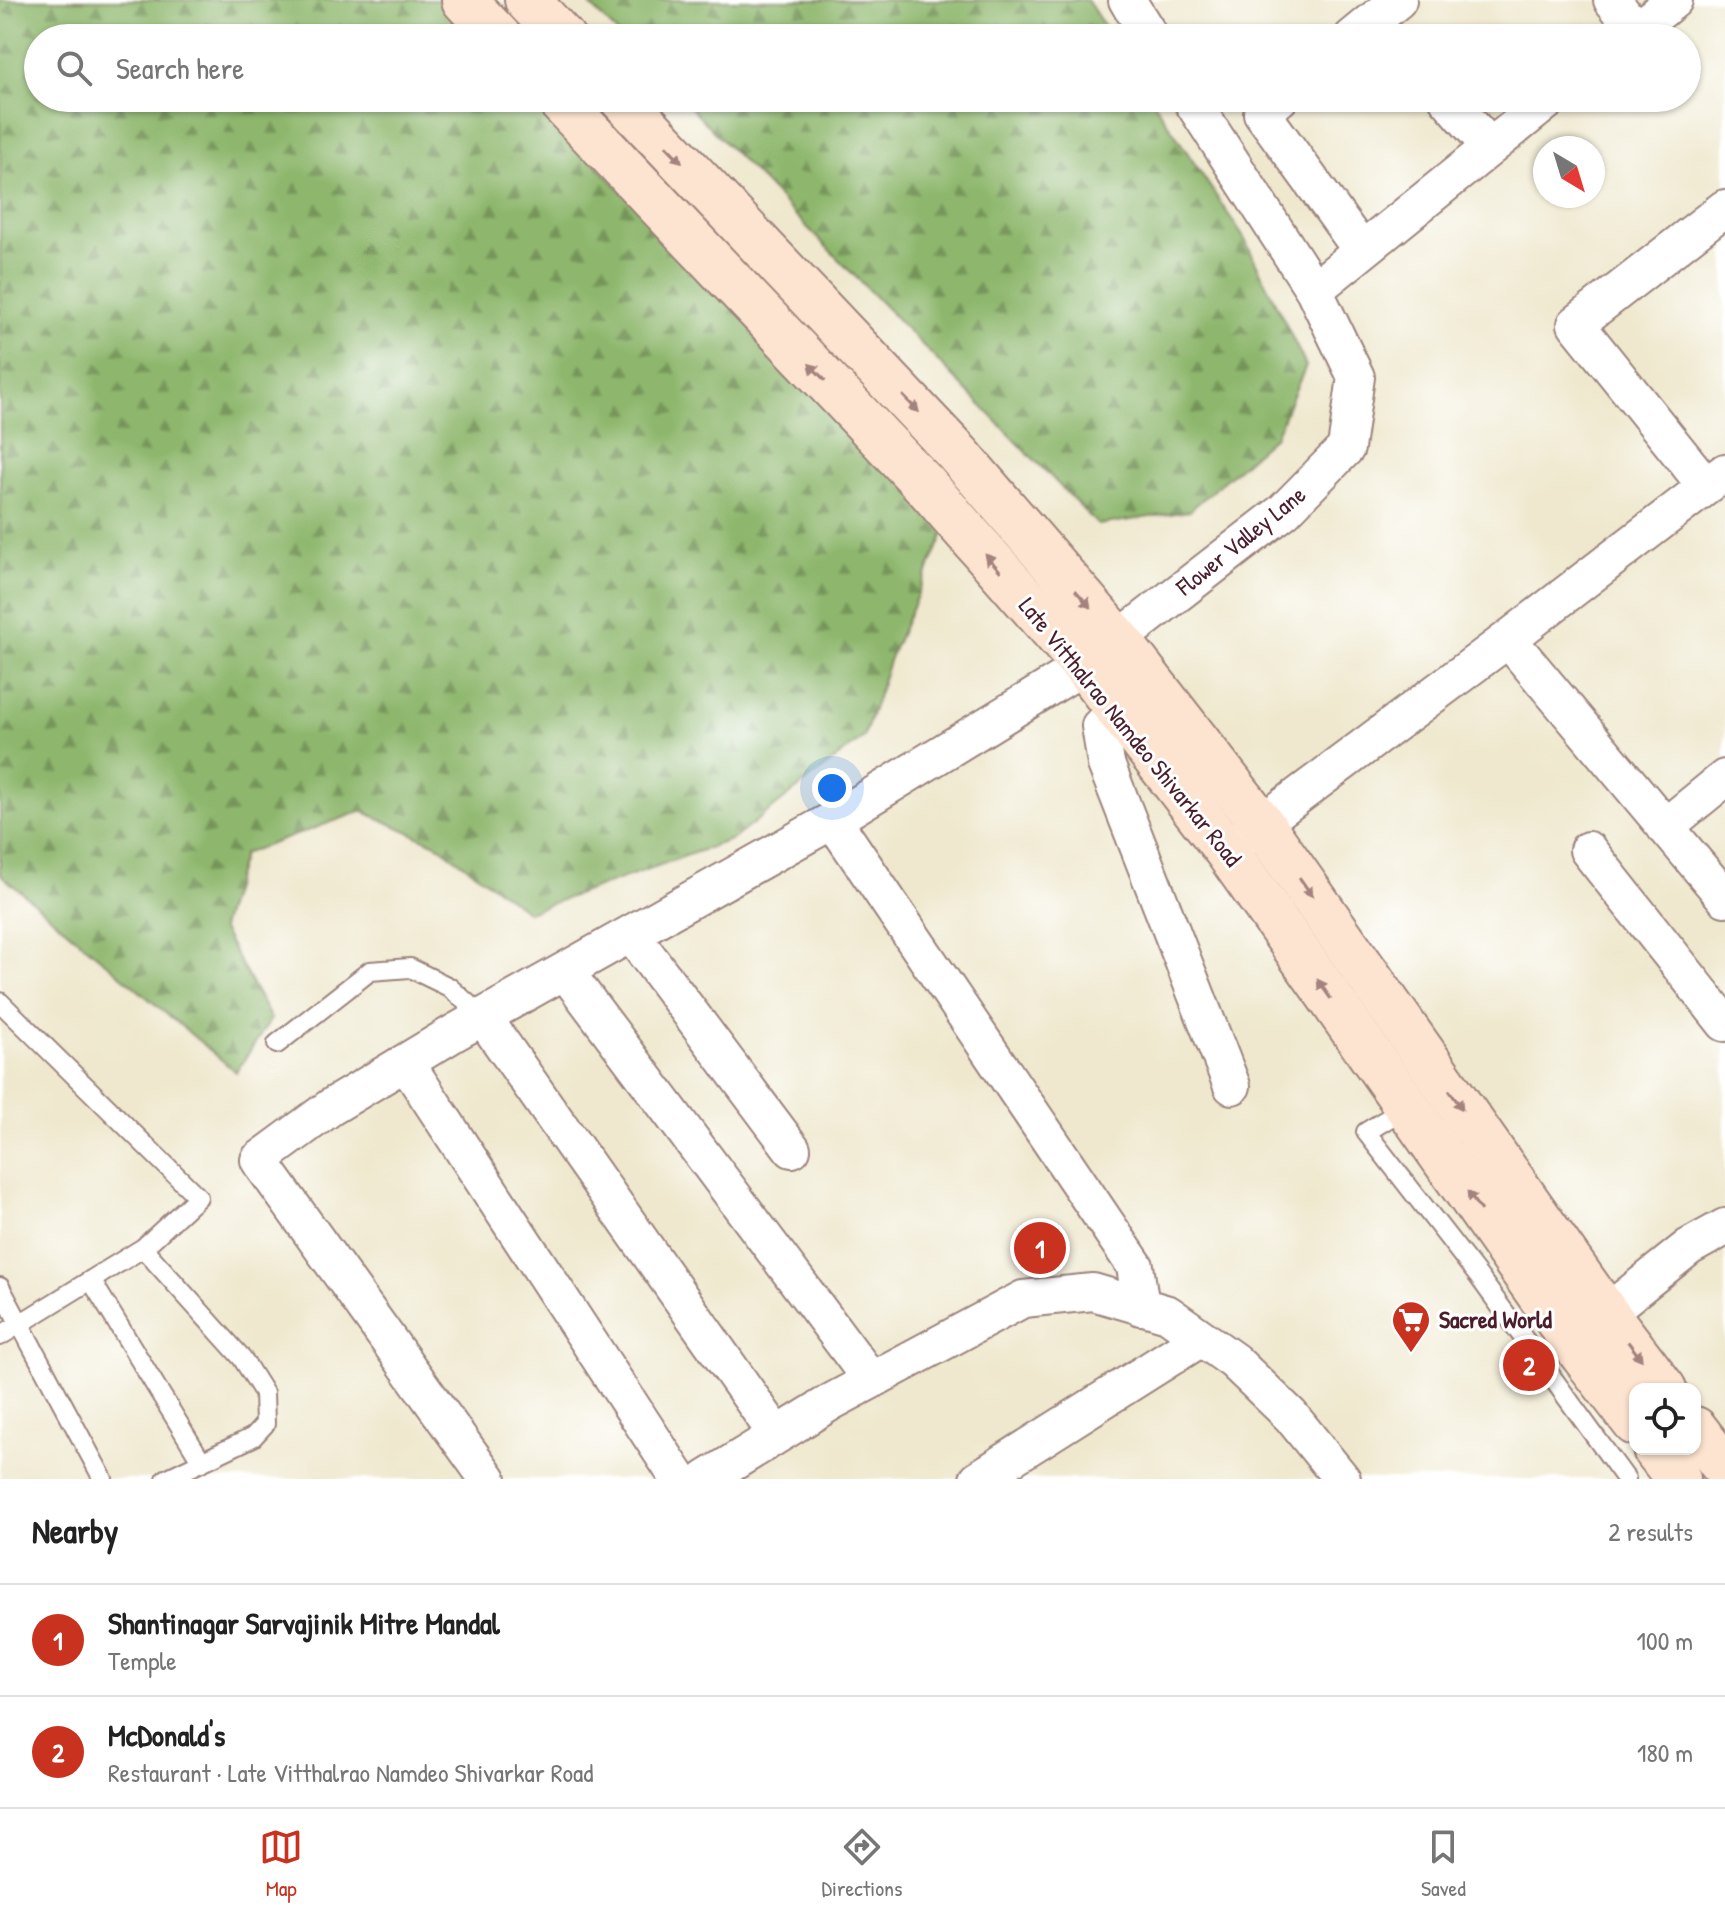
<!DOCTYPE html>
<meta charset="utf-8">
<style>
:root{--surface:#fff;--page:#f6f6f6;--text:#222;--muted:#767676;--line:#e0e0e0;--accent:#c8321e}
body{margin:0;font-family:"Patrick Hand",sans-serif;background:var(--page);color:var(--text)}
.controls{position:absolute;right:24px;bottom:24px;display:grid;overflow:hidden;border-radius:16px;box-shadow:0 2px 6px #0004}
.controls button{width:72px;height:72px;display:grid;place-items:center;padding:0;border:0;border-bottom:2px solid var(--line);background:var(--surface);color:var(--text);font:40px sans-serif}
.compass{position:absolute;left:1533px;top:136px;width:72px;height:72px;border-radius:50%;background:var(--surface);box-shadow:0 2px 6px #0004;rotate:142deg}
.you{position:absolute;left:832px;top:788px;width:28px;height:28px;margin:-20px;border:6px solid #fff;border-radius:50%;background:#1a73e8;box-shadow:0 0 0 12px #1a73e833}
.badge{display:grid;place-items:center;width:52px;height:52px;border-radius:50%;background:var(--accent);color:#fff;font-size:26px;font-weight:700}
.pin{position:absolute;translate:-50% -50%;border:4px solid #fff;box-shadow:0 2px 8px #0006}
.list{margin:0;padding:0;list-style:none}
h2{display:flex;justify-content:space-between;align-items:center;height:104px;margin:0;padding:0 32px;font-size:34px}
h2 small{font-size:26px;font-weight:400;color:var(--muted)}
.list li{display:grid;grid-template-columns:52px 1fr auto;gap:24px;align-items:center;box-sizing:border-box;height:112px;padding:0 32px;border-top:2px solid var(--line)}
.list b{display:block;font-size:30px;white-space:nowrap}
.list p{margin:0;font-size:26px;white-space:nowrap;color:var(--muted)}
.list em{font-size:26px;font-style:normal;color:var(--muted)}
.icon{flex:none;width:44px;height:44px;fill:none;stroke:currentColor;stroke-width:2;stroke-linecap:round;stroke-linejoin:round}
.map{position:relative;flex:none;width:1725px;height:1479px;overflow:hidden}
.search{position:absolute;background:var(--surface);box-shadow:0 2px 6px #0004;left:24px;right:24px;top:24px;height:88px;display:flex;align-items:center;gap:20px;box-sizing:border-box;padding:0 28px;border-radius:44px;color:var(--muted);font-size:30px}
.sheet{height:328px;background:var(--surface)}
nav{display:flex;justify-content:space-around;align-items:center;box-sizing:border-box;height:112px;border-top:2px solid var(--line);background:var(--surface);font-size:22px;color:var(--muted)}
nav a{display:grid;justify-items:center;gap:4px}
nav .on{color:var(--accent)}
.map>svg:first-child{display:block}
</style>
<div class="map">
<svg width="1725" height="1479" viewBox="0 0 1725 1479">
<defs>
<pattern id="forest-firs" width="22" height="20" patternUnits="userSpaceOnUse" patternTransform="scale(2)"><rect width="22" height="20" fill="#8eb76d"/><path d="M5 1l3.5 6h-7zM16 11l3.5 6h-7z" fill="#76945a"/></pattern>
</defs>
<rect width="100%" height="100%" fill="#fff"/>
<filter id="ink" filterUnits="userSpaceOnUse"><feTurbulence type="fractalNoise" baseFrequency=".0125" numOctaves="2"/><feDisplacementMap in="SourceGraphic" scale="16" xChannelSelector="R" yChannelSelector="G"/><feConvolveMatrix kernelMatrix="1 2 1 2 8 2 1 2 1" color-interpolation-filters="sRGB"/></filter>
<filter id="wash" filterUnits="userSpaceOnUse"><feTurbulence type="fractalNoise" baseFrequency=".006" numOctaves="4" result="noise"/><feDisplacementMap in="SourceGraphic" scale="32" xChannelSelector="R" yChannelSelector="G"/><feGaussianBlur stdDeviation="1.8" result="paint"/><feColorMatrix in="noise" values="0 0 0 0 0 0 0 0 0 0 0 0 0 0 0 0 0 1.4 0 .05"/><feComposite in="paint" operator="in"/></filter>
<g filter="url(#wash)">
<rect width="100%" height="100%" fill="#efe8ce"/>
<!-- forest -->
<path fill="url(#forest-firs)" stroke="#6c6b4c" stroke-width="2" d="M 0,0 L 438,0 L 475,38 L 38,38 L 38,98 L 532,98 L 947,527 L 890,658 L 864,737 L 733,839 L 528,912 L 436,844 L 362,811 L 243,854 L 221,928 L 271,1019 L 236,1072 L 0,874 Z
M 585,0 L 1087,0 L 1112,38 L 622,38 Z
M 681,98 L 1151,98 L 1244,238 L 1306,366 L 1275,436 L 1189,511 L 1098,525 Z"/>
</g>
<g filter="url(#ink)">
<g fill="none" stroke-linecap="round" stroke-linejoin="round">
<!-- lane casing -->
<g stroke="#9c847c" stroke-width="22">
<path id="lane" d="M 0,1002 L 198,1197 L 143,1248 L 0,1336
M 277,1044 L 370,971 L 410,968 L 449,987 L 483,1017
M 1407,1107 L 1366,1132 L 1479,1277 L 1626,1479
M 143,1248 L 242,1358 L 264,1393 L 265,1424 L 253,1437 L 166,1479
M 91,1280 L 202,1462
M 0,1287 L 103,1479"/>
</g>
<!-- street casing -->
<g stroke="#9c847c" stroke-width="40">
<path id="street" d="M 1127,0 L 1151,38
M 1612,0 L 1636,30
M 1352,38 L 1398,0
M 1627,38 L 1674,0
M 1280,98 L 1262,113 L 1362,251
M 1447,98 L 1490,147
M 1314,290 L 1551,98
M 1706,486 L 1576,324 L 1725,208
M 1508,639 L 1725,898
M 1119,710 L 1100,726 L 1106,764 L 1232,1086
M 833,820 L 1135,1266 L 1141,1307
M 1665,827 L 1725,778
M 1239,840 L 1508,639 L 1725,472
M 1588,850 L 1725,1023
M 631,934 L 792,1149
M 565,971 L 871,1380
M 483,1017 L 777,1435
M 406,1063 L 679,1479
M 1585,1330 L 1689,1247 L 1725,1227
M 488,1479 L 259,1160 L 331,1107 L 454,1033 L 833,820 L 1084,666 L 1284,511 L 1346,448 L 1356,377 L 1314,290 L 1190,98
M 706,1479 L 831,1402 L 1023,1299 L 1093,1292 L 1168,1314 L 1234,1361 L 1291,1416 L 1342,1479
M 978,1479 L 1201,1338"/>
</g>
<!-- secondary casing -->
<g stroke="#9c847c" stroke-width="48">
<path id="secondary" d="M 464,0 L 500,38
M 527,0 L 563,38
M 557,98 L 926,486 L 1084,666 L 1226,850 L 1572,1341 L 1635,1423
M 621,98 L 958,454 L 1118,639 L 1261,823 L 1606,1313 L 1664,1389
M 1695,1429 L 1725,1468
M 1655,1449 L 1678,1479"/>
</g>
<!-- lane -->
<use href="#lane" stroke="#fff" stroke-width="18"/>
<!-- street -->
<use href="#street" stroke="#fff" stroke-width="36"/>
<!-- secondary -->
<use href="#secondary" stroke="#fde4d0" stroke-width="44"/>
</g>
<!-- one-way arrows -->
<defs><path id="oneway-solid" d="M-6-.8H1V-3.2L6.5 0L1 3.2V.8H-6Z" transform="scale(2)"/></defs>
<g fill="#a4827e">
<use href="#oneway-solid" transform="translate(674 154) rotate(46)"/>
<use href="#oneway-solid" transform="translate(817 372) rotate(-134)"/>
<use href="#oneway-solid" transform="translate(911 404) rotate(46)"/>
<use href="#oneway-solid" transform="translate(993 563) rotate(-131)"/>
<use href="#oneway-solid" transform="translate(1083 599) rotate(49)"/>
<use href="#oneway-solid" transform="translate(1306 887) rotate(55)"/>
<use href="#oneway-solid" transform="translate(1324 989) rotate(-125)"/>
<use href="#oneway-solid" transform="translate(1456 1100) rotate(55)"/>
<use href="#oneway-solid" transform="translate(1474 1201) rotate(-125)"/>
<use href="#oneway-solid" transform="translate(1635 1351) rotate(53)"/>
</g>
</g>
<!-- icons -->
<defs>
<g id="supermarket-pin" transform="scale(2)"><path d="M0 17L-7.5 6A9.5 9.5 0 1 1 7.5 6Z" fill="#c8321e" stroke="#fff"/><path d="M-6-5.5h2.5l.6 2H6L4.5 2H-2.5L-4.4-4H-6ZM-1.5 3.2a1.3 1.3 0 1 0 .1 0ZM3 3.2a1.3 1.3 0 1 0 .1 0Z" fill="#fff"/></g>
</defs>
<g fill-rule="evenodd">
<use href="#supermarket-pin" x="1411" y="1320"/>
</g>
<g text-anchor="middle" stroke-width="6" stroke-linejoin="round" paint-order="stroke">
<!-- street labels -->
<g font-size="24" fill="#4a1f2b" stroke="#fff">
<text transform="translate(1241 541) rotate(-39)" y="8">Flower Valley Lane</text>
<text transform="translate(1130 732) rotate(51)" y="8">Late Vitthalrao Namdeo Shivarkar Road</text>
</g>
<!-- poi labels -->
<g font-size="24" font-weight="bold" fill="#4a1f2b" stroke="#fff" text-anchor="start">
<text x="1439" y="1328">Sacred World</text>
</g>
</g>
</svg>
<div class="controls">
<button><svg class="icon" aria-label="locate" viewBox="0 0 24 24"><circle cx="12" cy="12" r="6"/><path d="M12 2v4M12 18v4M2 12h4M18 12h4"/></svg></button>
</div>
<svg class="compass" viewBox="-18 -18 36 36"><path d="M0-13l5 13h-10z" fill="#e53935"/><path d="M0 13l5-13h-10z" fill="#767676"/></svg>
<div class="you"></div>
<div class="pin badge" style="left:1040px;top:1248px">1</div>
<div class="pin badge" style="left:1529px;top:1365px">2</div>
<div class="search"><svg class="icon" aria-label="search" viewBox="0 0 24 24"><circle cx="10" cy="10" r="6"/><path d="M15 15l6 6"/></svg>Search here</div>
</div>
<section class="sheet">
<h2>Nearby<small>2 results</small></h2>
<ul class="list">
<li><span class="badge">1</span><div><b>Shantinagar Sarvajinik Mitre Mandal</b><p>Temple</p></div><em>100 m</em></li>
<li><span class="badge">2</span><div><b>McDonald's</b><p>Restaurant · Late Vitthalrao Namdeo Shivarkar Road</p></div><em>180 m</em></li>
</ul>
</section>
<nav>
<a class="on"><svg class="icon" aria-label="map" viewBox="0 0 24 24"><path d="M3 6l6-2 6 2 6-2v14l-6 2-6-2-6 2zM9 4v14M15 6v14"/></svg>Map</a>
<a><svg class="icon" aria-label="directions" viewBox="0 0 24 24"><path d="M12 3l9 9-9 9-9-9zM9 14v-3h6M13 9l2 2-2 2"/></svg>Directions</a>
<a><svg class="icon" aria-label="saved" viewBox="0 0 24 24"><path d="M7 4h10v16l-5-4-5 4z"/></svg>Saved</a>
</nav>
